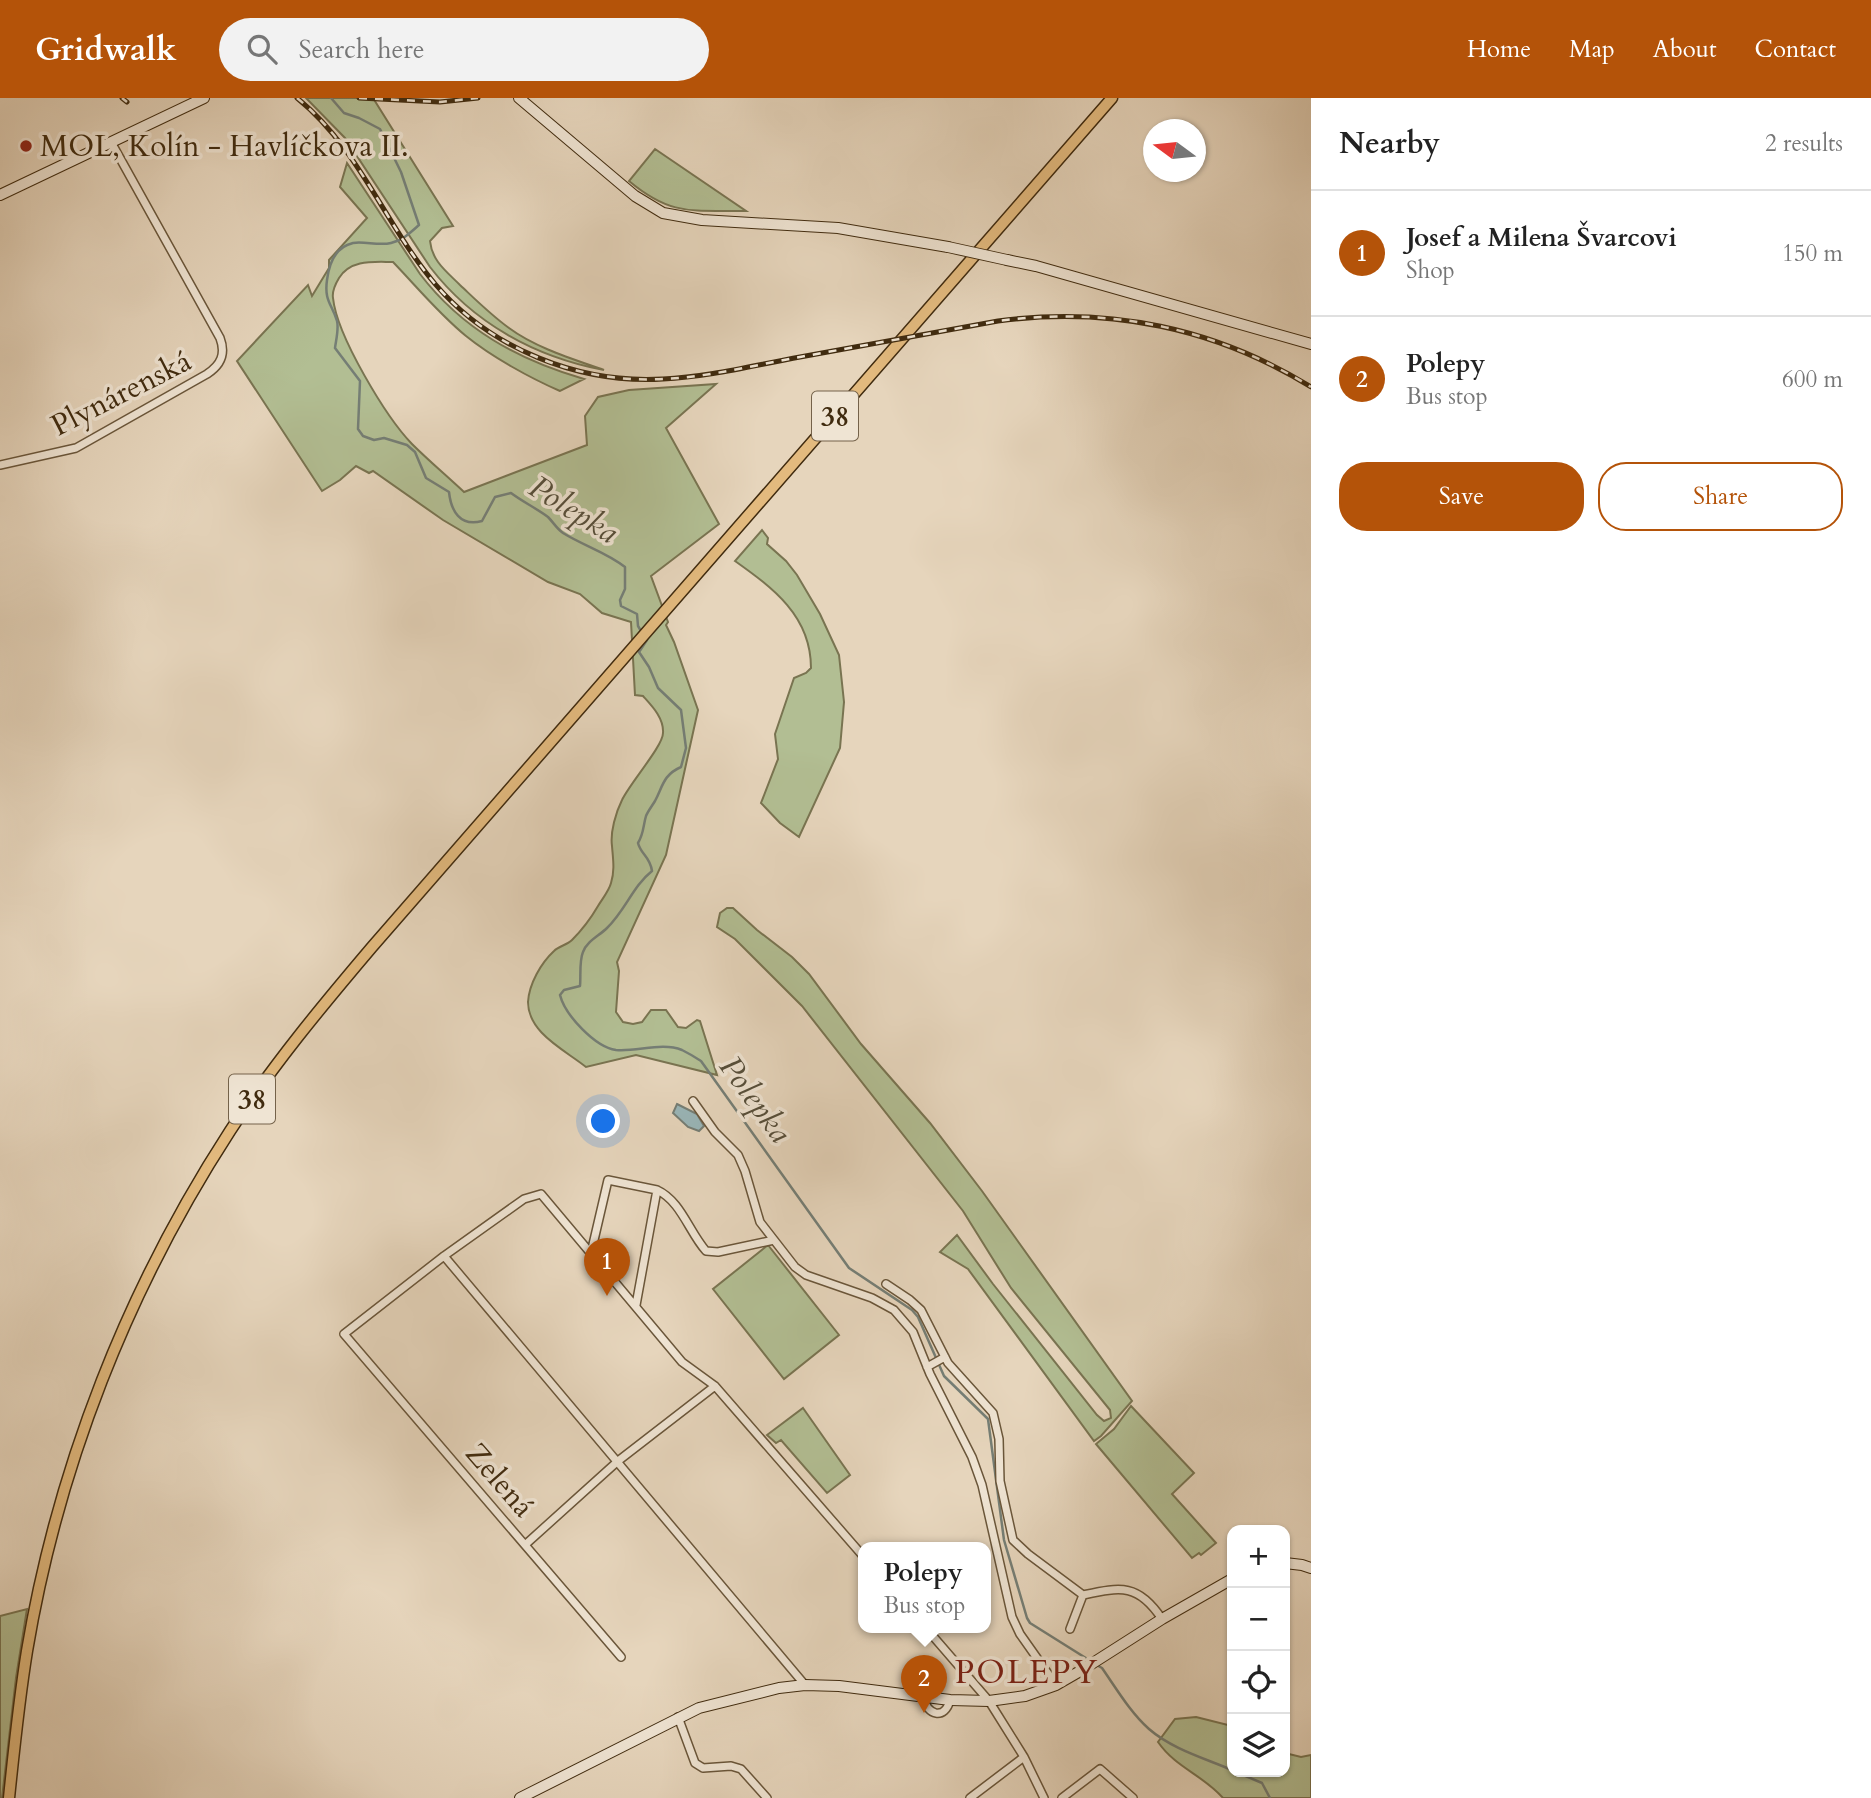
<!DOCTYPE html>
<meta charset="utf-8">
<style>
:root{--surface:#fff;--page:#f2f2f2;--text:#222;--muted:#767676;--line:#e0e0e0;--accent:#b45309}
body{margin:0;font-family:Cardo,serif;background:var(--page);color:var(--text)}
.controls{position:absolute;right:21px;bottom:21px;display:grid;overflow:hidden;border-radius:14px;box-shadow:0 2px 5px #0004}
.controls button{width:63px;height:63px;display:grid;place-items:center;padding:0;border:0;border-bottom:2px solid var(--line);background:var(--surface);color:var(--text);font:35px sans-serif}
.compass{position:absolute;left:1143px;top:21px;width:63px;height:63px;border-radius:50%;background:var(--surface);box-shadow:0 2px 5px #0004;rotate:285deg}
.you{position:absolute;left:604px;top:1024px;width:24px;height:24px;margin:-18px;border:5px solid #fff;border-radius:50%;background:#1a73e8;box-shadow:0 0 0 10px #1a73e833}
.badge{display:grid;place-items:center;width:46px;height:46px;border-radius:50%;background:var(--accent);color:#fff;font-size:23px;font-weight:700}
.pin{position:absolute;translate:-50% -58px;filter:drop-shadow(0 2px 4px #0008)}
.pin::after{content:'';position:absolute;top:37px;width:24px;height:21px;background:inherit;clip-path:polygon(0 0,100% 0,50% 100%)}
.popup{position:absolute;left:858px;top:1444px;width:133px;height:91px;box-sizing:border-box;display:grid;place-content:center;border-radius:14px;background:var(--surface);filter:drop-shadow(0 2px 5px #0005);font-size:23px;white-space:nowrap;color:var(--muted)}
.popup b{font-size:26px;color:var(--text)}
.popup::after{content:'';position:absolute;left:50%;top:100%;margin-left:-14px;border:14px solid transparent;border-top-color:var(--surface)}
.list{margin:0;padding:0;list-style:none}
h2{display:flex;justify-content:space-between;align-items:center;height:91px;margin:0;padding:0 28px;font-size:30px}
h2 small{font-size:23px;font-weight:400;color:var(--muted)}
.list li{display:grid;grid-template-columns:46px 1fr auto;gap:21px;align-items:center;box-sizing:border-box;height:126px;padding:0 28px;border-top:2px solid var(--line)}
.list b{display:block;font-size:26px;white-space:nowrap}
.list p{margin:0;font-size:23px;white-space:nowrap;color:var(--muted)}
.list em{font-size:23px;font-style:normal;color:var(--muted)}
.actions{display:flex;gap:14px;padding:21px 28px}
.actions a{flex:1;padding:16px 0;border:2px solid var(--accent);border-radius:28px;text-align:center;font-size:24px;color:var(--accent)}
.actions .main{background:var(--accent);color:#fff}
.icon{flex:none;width:38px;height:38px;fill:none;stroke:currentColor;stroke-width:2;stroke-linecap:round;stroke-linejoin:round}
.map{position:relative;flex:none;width:1311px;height:1700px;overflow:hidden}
header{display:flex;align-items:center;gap:42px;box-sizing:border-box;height:98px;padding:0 35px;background:var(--accent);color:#fff}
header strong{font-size:33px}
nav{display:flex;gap:38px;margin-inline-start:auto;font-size:24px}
.search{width:490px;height:63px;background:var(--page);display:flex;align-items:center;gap:18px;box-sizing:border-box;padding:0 24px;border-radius:38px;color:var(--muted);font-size:26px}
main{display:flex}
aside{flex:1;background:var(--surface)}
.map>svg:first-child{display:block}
</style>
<header>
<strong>Gridwalk</strong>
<div class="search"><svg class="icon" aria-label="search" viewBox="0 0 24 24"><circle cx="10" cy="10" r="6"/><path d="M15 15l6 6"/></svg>Search here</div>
<nav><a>Home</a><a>Map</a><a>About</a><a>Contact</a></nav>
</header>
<main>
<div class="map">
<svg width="1311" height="1700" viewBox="0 0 1311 1700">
<rect width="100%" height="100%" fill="#e6d5bc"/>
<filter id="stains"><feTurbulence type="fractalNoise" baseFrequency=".00286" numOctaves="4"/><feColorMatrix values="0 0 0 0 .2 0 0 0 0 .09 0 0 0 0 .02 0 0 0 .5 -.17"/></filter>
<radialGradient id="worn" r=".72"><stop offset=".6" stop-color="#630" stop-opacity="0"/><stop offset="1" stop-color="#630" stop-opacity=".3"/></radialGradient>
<!-- green -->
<path fill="#b2be93" stroke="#797451" stroke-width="2" d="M 306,0 L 373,0 L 453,128 L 442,130 L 430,143 C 432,163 446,173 460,187 C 476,202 491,217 509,230 C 536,250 573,261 604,272 C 535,259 473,225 430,169 L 345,40 Z
M 655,51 L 746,113 C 693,112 672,119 629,83 Z
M 347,65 L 420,176 C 462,231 518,262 584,281 L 560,293 C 530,280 492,259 466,238 C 439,216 417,189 393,164 C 374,164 351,161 339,180 C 336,185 332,194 333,200 C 337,238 386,319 412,346 C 429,363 447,378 464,394 L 587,347 L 585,318 L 598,299 L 629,292 L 716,286 L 666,330 L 719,426 L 651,478 L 668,524 L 666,527 L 674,544 L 698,612 L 666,757 L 617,864 L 619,873 L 616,914 L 623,924 L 633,926 L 642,924 L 651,912 L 666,912 L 678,929 L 686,930 L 697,922 L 700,923 L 717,977 L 636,957 L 586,969 C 565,952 528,935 528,904 C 529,886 541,865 554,853 C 559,848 567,847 572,842 C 582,832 591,820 598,808 C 602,801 609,793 611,785 C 615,772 613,761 612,748 C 610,734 616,714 622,702 C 630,685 663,648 663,635 C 664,620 652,608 643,598 L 635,597 L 631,524 L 602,515 L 580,496 L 548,484 L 443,422 L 373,373 L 369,375 L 356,368 L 340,382 L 322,393 L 237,263 L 308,187 L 312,198 L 329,170 L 329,162 L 367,120 L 340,89 Z
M 762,432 L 768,440 L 767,446 L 786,463 L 797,477 L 820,516 L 839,557 L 844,604 L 840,650 L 799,739 L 780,725 L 761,705 L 778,661 L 775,636 L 794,580 L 806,575 L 811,570 C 811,518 773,490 735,463 Z
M 727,810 L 733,810 L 757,832 L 792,859 L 809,876 L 861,946 L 930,1025 L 982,1093 L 1132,1303 L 1101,1338 L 1094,1343 L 968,1171 L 940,1154 L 957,1137 L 993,1186 L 1097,1317 L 1104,1323 L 1111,1320 L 1110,1312 L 1011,1190 L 963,1113 L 802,908 L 735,841 L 717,829 L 720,815 Z
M 768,1147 L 839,1237 L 784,1281 L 713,1191 Z
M 1131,1308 L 1194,1375 L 1172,1396 L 1216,1445 L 1201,1457 L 1199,1455 L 1192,1460 L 1096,1346 L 1114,1331 Z
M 803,1310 L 850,1377 L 827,1395 L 781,1342 L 776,1345 L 767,1337 Z
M 27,1511 L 16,1580 L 2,1700 L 0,1700 L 0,1518 Z
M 1196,1619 L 1232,1628 L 1232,1674 L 1285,1674 L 1285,1655 L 1301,1659 L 1311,1657 L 1311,1700 L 1223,1700 C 1203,1677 1176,1670 1158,1644 L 1175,1621 Z"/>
<!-- water -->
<path fill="#99b6b9" stroke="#757e75" stroke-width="2" d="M 677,1006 L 697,1016 L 704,1028 L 699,1033 L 688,1029 L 673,1015 Z"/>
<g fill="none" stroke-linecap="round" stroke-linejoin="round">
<!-- stream -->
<path stroke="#757e75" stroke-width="2.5" d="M 331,0 L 344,15 L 359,20 L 380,31 L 401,74 L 419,127 C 410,135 403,142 391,145 C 379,148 364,143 353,145 C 335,149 329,166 327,182 C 324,203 332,206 337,223 C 339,231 336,242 335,250 L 360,283 L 358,331 L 363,338 L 374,342 L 384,340 L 407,347 L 415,354 L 426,380 L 449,394 C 451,413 460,429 482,423 L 495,399 L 511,395 C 523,404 536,410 548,419 C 553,424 557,431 563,435 C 584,448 606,454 625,469 L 625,491 L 620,502 L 621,508 L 637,516 L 638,528 L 641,533
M 645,539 L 647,542 L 639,554 L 649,569 L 658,590 L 681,612 L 686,650 L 681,669 C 663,677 663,688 655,703 C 652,708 648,713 646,718 C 643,728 644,735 638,745 C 641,757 650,758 652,773 C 633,788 625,813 607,830 C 599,838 587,843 583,854 C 579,863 581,878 580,888 L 564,892 L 560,897 C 565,917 595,949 616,952 C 637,954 662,944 682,952 C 688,955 695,959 701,963 L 849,1170 L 912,1212 L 918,1219 L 944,1278 L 988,1321 L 1004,1442 L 1027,1520 L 1030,1525 L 1089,1562
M 1095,1566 L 1102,1570 C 1116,1590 1130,1614 1149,1631 C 1172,1651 1204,1660 1232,1672
M 1236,1674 L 1262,1685 L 1270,1700"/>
<!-- street casing -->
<g stroke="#6a563a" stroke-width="10">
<path id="street" d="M 0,367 L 76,350 L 207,276 C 221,267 226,256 220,240 L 111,44
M 693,1003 L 715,1034 L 738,1057 L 745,1073 L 760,1124 L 795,1169 L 806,1177 L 872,1200 L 894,1212 L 913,1234 L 930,1276 L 972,1359 L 982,1387 L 1012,1519 L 1020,1536 L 1056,1587
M 591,1155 L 608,1082 L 657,1092
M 444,1158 L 805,1587
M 886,1186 L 910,1202 L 921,1212 L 948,1265 L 993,1315 L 999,1341 L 1000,1383 L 1013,1442 L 1028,1456 L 1083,1497 C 1121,1489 1138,1485 1162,1521
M 636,1207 L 657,1092 C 681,1103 689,1134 706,1153 L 718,1154 L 774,1142
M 927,1269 L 945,1259
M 526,1446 L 618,1363 L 715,1288
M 925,1529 L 989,1603 L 1024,1659 L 1044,1700
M 1070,1531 L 1083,1497
M 621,1559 L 344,1236 L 444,1158 L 524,1101 L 541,1096 L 682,1264 L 715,1288 L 863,1458
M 923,1599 C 927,1618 945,1622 950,1602
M 678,1619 L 695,1665 L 703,1670 L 731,1668 L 741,1671 L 767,1700
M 970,1700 L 1024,1659
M 1062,1700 L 1100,1671 L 1133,1700"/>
</g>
<!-- secondary casing -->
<g stroke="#402b0f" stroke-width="12">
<path id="secondary" d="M 519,0 L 635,98 L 663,115 L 702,122 L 838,130 L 948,149
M 0,97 L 204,0
M 1007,162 L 1036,168 L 1311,246
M 1285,1465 L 1302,1467 L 1311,1470
M 520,1700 L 699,1610 L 779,1590 L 805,1587 L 839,1588 L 950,1602 L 989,1603 L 1025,1598 L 1056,1587 L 1082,1572 L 1162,1521 L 1232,1481"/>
</g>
<!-- primary casing -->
<g stroke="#402b0f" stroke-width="13">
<path id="primary" d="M 9,1700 C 14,1651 19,1602 27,1553 C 58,1368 128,1190 230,1033 C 272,968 322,908 372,849 L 1112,0"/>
</g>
<!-- street -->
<use href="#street" stroke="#efe4d3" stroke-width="7"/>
<!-- secondary -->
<use href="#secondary" stroke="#efe4d3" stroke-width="10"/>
<!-- primary -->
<use href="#primary" stroke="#e3ba7e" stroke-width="10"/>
<!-- rail casing -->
<g stroke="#402b0f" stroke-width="5">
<path id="rail" d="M 122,0 L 127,4
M 297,0 C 359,50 385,127 436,187 C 491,251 579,286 663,281 C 709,279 755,267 800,259 C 866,247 932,235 998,223 C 1109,208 1216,230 1311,289
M 359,0 L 440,4 L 478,0"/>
</g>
<!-- rail -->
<use href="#rail" stroke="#efe4d3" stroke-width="2.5" stroke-dasharray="8" stroke-linecap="butt"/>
<!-- secondary-bridge casing -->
<g stroke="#402b0f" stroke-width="12" stroke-linecap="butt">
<path id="secondary-bridge" d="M 948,149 L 1007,162"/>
</g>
<!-- secondary-bridge -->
<use href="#secondary-bridge" stroke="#efe4d3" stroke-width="10"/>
</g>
<!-- markers -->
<circle fill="#8f2418" stroke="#efe4d3" stroke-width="2.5" cx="26" cy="48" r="7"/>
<g text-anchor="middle" stroke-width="7" stroke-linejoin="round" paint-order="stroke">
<!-- shield labels -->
<g fill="#efe4d3" stroke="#74624a" stroke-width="2">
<rect x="812" y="293.5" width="46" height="49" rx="5"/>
<rect x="229" y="976.5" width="46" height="49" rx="5"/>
</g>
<g font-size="28" font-weight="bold" fill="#402b0f">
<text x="835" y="328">38</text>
<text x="252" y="1011">38</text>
</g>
<!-- poi labels -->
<g font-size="30" fill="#402b0f" stroke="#efe4d3" text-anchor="start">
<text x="40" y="58">MOL, Kolín - Havlíčkova II.</text>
</g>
<!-- street labels -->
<g font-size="30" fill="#402b0f" stroke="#efe4d3">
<text transform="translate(121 295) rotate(-27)" y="10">Plynárenská</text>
<text transform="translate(500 1382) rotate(49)" y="10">Zelená</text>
</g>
<!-- water labels -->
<g font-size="32" font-style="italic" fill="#564e3a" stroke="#efe4d3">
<text transform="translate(574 411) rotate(32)" y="11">Polepka</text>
<text transform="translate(756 1001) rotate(54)" y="11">Polepka</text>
</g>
<!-- quarter labels -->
<g font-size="33" letter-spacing="2" fill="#7a1f14" stroke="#efe4d3">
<text x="1027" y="1585">POLEPY</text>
</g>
</g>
<rect width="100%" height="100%" filter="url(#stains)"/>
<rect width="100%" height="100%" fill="url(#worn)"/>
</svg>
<div class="controls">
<button>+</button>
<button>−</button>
<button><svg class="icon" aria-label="locate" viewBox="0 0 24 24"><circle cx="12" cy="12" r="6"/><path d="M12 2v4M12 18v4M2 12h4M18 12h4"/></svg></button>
<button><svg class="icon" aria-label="layers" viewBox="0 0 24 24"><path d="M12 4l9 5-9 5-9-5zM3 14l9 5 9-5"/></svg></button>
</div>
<svg class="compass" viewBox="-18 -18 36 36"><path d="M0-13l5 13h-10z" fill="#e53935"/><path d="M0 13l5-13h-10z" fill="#767676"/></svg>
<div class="you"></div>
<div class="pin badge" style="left:607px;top:1198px">1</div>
<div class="pin badge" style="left:924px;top:1615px">2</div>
<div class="popup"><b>Polepy</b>Bus stop</div>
</div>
<aside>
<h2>Nearby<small>2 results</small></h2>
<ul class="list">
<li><span class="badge">1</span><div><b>Josef a Milena Švarcovi</b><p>Shop</p></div><em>150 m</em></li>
<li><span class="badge">2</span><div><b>Polepy</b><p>Bus stop</p></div><em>600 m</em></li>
</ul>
<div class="actions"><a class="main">Save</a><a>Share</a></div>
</aside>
</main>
